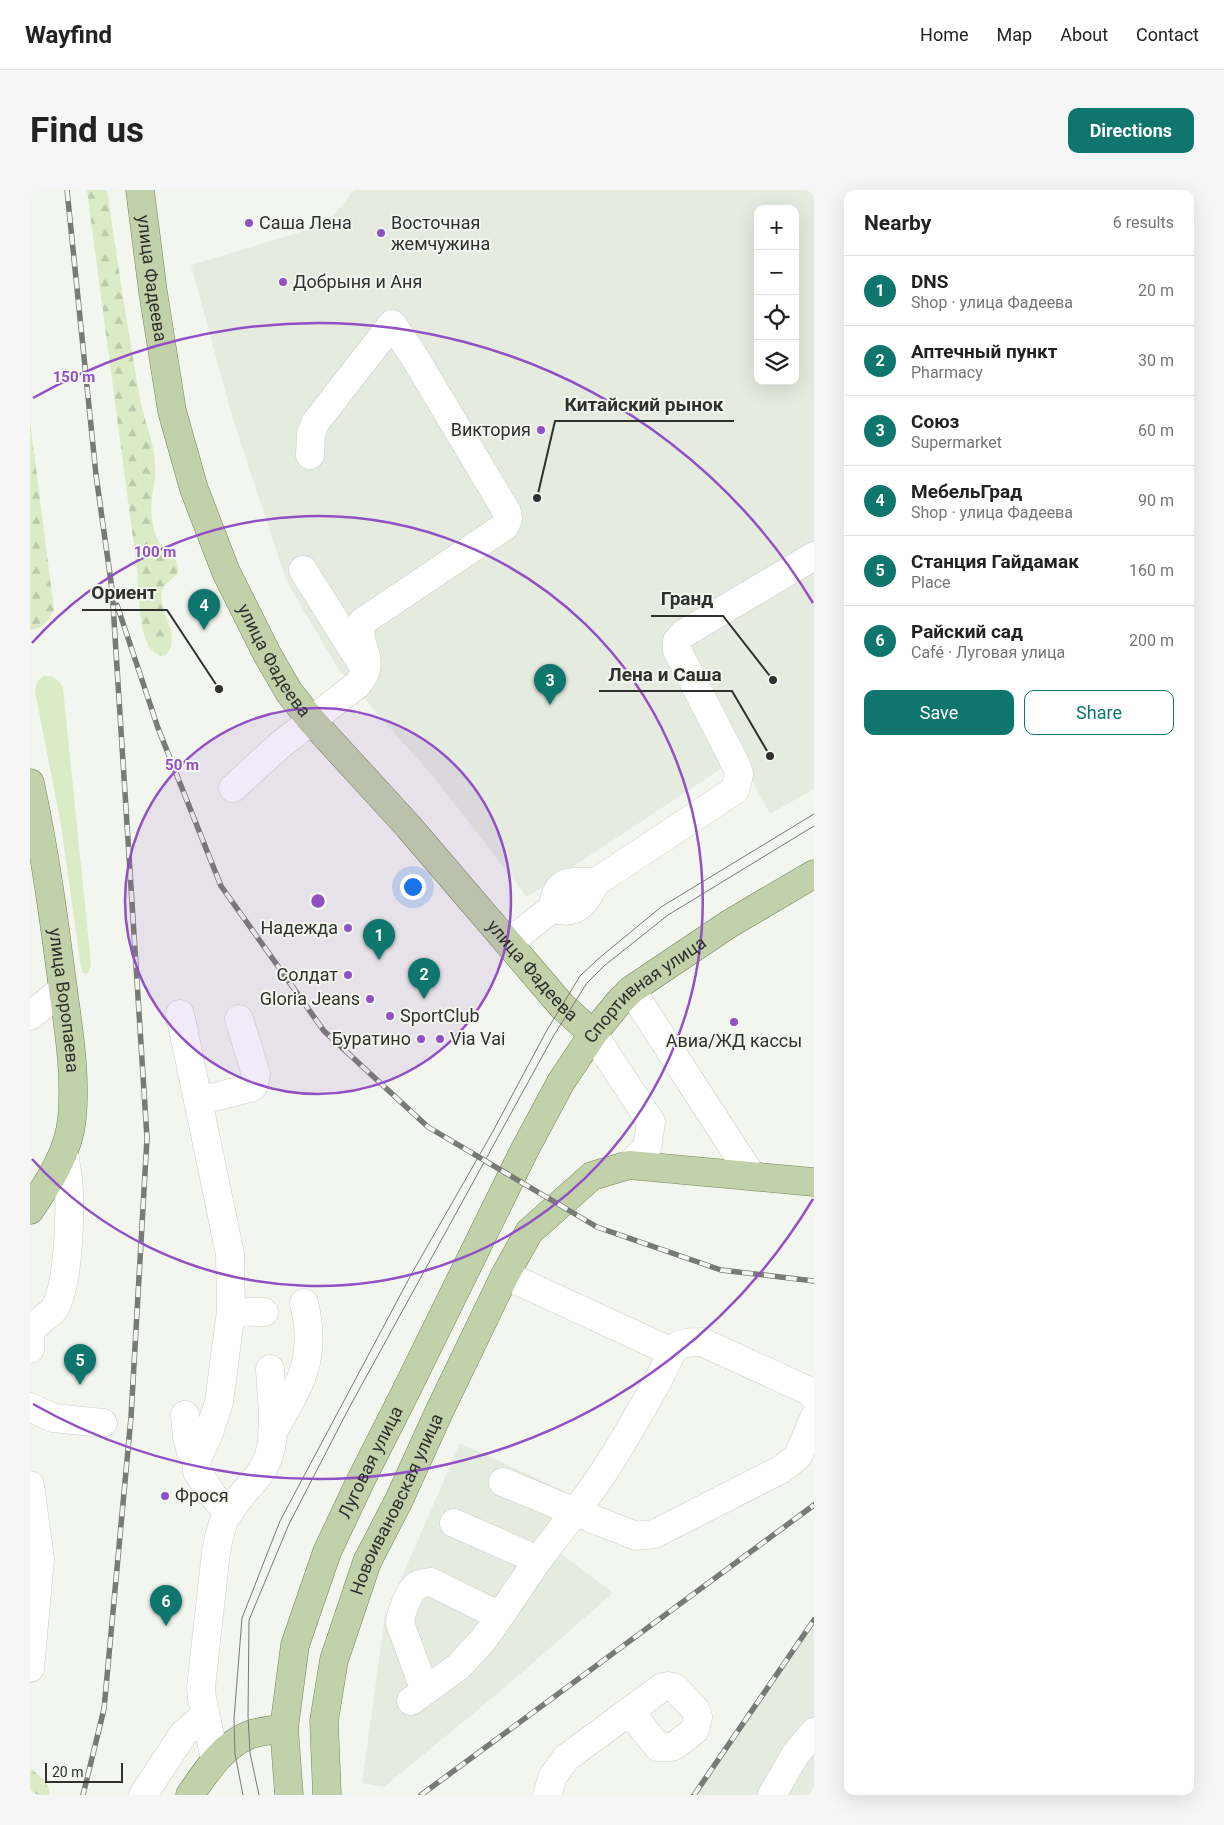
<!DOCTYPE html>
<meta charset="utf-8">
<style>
:root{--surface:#fff;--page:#f6f6f6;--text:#222;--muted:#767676;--line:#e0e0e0;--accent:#0f766e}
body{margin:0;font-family:Roboto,sans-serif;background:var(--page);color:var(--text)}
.controls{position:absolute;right:15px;top:15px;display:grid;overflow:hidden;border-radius:10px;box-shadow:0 5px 20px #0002}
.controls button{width:45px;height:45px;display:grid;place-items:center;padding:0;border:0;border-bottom:1px solid var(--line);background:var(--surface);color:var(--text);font:25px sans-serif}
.scale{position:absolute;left:15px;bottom:12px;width:78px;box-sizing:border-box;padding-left:5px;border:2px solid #30312e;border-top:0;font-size:14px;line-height:18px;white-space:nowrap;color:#30312e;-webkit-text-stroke:4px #f3f6ef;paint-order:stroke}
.you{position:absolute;left:382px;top:696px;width:18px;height:18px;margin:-12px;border:4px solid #fff;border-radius:50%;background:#1a73e8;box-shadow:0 0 0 8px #1a73e833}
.badge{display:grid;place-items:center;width:32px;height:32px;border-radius:50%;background:var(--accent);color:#fff;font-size:16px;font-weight:700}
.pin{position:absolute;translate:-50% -41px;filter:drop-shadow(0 1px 2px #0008)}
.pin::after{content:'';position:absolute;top:26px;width:18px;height:15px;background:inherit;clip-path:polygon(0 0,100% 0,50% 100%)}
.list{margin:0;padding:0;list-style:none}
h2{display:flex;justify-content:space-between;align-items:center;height:65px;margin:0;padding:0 20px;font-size:21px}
h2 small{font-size:16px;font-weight:400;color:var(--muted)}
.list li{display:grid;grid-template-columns:32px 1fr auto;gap:15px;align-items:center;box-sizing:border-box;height:70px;padding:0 20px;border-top:1px solid var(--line)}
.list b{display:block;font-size:19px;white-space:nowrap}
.list p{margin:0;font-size:16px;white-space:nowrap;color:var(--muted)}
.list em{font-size:16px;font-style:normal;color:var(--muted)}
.actions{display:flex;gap:10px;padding:15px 20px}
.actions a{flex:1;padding:11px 0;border:1px solid var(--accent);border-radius:10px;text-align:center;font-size:18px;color:var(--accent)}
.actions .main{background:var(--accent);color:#fff}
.icon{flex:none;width:28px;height:28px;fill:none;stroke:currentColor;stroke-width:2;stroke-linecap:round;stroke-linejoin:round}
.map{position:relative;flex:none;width:784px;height:1605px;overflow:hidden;border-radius:10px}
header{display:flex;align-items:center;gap:30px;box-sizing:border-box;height:70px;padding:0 25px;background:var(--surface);border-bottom:1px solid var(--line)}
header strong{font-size:24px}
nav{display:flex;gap:28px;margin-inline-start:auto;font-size:18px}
.intro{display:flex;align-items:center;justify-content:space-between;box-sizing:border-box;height:120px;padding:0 30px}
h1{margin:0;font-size:35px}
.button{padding:12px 22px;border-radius:10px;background:var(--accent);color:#fff;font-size:18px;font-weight:700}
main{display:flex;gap:30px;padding:0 30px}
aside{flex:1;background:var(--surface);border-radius:10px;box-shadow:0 5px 20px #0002}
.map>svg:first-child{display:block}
</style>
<header>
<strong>Wayfind</strong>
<nav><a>Home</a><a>Map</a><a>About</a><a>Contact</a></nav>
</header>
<div class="intro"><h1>Find us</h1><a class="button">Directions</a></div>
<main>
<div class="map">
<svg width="784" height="1605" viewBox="0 0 784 1605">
<defs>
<pattern id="forest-firs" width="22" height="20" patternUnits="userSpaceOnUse" patternTransform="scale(1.25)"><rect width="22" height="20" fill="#daebc5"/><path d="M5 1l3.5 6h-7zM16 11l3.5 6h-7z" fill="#bbcaaa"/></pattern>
</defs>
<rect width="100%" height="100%" fill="#f3f6ef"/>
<!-- built -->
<path fill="#e5ebde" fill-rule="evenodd" d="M 324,0 L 784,0 L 784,599 L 740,624 L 709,567 L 497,707 L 406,590 L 308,479 L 256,390 L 202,226 L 161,75 L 297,34 ZM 728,19 L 765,19 L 765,191 L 728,191 Z
M 430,1253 L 536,1302 L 517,1353 L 583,1403 L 467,1504 L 354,1597 L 332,1593 L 355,1426 Z
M 784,1430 L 784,1605 L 664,1605 Z"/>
<!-- grass -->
<path fill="#daebc5" d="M 13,486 C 24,485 28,489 33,498 L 61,774 L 59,782 L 56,784 L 52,782 L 51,778 L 31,635 L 5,501 L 7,492 Z"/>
<!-- forest -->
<path fill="url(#forest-firs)" d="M 57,0 L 77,0 C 87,70 98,140 110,209 C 114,230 124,252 125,272 C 127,291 119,309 122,328 C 123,337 125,346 130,353 C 136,360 147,367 148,377 C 150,388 135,391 132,400 C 129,411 136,427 140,437 C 146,453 137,477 122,460 C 108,445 109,400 107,379 Z
M 0,231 L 24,420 C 18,430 13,439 0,440 Z
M 0,1578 L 13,1589 L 20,1600 L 19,1605 L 0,1605 Z"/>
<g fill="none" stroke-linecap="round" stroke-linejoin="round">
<!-- minor casing -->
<g stroke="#cacdc7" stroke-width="29">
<path id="minor" d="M 273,380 L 330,471
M 203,598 L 249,556 L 328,494 C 330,490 335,485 336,480 C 340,463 326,452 332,432 L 475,336 L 478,329 L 477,322 L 382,163 L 362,134 L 285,233 L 281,244 L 280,265
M 523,718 C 526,687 541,692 566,692
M 478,753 L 523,718 C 548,727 555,712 566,692 L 705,600 L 709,584 L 707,577 L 647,460 L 647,451 L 653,444 L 784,366
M 601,800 L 721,985
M 150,824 L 200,1064 L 201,1121 L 189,1212 L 179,1243 L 166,1271
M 0,826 L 33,799
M 563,844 L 621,932 L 617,958 L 599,975
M 168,911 L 220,898 L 224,895 L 226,884 L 209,829
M 475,1085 L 642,1162
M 201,1121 L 234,1122
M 0,1159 L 1,1140 C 7,1132 18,1127 24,1119 C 39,1097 41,1017 38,989 C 37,980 35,971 34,962
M 0,1217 L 23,1228 L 73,1233
M 155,1225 L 157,1247 L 161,1262 L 166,1271 L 167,1281 L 183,1306 L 199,1323
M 242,1243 C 269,1196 288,1170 274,1113
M 473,1292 L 545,1322 C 577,1282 601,1238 626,1194 C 631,1186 640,1162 647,1157 C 654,1151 663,1153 672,1152 L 781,1202 L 784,1207
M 0,1295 L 10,1369 L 0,1478
M 424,1333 L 508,1370 L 545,1322 L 606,1346 L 624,1344 L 752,1279 L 768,1266 L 784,1228
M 395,1501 L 370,1433 C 370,1425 379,1401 386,1396 C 390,1393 396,1393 401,1392 L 470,1426 L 508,1370
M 381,1511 L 428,1477 L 453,1450 L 470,1426
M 185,1569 L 172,1509 L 171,1497 L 186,1362 C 188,1351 190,1339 195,1329 C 206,1306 232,1289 239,1265 C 247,1241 241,1205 240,1179
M 113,1605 L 154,1543 L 165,1534 L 176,1531
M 517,1605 L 523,1586 L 536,1568 L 631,1498 L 638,1496 L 645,1498 L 665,1519 L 668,1527 L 665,1540 L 647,1554 L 641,1557 L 628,1557 L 608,1532 L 596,1524
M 742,1605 L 765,1565 L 784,1542"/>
</g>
<!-- major casing -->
<g stroke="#738659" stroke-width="29">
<g id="major">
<path id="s1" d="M 110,0 L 123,102 L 142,221 L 164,299 L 196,382 L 237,464 L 259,502 L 281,530 L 378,636 L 532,816 L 563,844"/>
<path id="s2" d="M 0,593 C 15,662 24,730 33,799 C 39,842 46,885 42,928 C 39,962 19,992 0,1020"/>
<path d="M 160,1605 C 176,1582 192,1556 219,1545 C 230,1541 243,1540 254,1538"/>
<path id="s3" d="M 259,1605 L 254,1538 L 265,1455 L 297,1362 L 330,1292 L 374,1205 L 494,961 L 531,892 L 563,844 L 589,812 L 601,800 L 699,734 L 784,684"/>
<path id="s4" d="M 297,1605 L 294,1531 L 304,1470 L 337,1372 L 369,1310 L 409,1222 L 475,1085 L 499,1042 L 562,986 L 599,975 L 784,992"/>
</g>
</g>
<!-- minor -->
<use href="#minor" stroke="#fff" stroke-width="28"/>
<!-- major -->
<use href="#major" stroke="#c1d1a9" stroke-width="28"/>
<!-- tram -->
<path stroke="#787a75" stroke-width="1" d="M 213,1605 L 205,1564 L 204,1529 L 212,1428 L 250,1331 L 382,1083 L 462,943 L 517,840 L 550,786 L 568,769 L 631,717 L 784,624
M 229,1605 L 220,1563 L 218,1526 L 219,1430 L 259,1334 L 319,1218 L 524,845 L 557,793 L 574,776 L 638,725 L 784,636"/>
<!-- rail casing -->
<g stroke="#787a75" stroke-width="5.5">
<path id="rail" d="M 37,0 L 66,285 L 82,399 L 117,948 L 101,1227 L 74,1519 L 53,1605
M 87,415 L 128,538 L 191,696 L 294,841 L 398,937 L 567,1037 L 691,1080 L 784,1091
M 391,1605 L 784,1315
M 664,1605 L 784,1430"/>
</g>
<!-- rail -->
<use href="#rail" stroke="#f3f6ef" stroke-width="4" stroke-dasharray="11" stroke-linecap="butt"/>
</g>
<!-- distance rings -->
<circle cx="288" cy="711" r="193" fill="#9250c5" fill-opacity=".12"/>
<g fill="none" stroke="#9250c5" stroke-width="2.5">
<circle cx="288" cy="711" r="193"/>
<path d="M2 453A385 385 0 1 1 2 969"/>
<path d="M783 1009A578 578 0 0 1 3 1214M3 208A578 578 0 0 1 783 413"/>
</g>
<!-- markers -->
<g fill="#9250c5" stroke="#f3f6ef" stroke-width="2">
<circle cx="219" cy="33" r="5"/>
<circle cx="351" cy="43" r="5"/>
<circle cx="253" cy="92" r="5"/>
<circle cx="511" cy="240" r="5"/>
<circle cx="318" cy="738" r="5"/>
<circle cx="318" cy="785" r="5"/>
<circle cx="340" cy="809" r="5"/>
<circle cx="360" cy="826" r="5"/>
<circle cx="704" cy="832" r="5"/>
<circle cx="391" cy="849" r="5"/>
<circle cx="410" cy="849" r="5"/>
<circle cx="135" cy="1306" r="5"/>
</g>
<g text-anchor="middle" stroke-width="4" stroke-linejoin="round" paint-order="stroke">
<!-- poi labels -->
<g font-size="18" fill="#30312e" stroke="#f3f6ef" text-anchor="start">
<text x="229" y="39">Саша Лена</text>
<text x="361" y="39">Восточная<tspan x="361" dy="21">жемчужина</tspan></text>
<text x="263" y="98">Добрыня и Аня</text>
<text x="501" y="246" text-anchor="end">Виктория</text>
<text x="308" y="744" text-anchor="end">Надежда</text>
<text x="308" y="791" text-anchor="end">Солдат</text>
<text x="330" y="815" text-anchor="end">Gloria Jeans</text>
<text x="370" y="832">SportClub</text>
<text x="381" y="855" text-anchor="end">Буратино</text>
<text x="420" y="855">Via Vai</text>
<text x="704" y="857" text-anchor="middle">Авиа/ЖД кассы</text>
<text x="145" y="1312">Фрося</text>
</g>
<!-- street labels -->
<g font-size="18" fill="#30312e" stroke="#f3f6ef">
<text dy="6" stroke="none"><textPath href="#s1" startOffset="89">улица Фадеева</textPath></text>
<text dy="6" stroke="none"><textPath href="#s1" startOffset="494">улица Фадеева</textPath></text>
<text dy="6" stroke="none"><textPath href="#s1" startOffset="899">улица Фадеева</textPath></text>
<text dy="6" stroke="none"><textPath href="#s3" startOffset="901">Спортивная улица</textPath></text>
<text dy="6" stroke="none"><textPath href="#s2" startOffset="220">улица Воропаева</textPath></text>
<text dy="6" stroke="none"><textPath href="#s3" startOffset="349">Луговая улица</textPath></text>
<text dy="6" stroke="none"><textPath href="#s4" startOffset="304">Новоивановская улица</textPath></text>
</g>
</g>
<circle cx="288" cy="711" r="8" fill="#9250c5" stroke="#f3f6ef" stroke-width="2.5"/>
<g font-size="15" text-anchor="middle" font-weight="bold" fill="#9250c5" stroke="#f3f6ef" stroke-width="4" stroke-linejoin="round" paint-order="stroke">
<text x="44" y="192">150 m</text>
<text x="125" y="367">100 m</text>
<text x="152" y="580">50 m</text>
</g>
<!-- callouts -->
<path fill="none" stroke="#30312e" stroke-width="2" d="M507 308L525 231H704M189 499L137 420H52M743 490L693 426H621M740 566L702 501H569"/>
<g fill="#30312e" stroke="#f3f6ef" stroke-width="2">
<circle cx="507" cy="308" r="5"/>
<circle cx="189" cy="499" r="5"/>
<circle cx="743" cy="490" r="5"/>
<circle cx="740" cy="566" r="5"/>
</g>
<g font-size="19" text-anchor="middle" font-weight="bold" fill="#30312e" stroke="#f3f6ef" stroke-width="4" stroke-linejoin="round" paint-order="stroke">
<text x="614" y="221">Китайский рынок</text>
<text x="94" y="409">Ориент</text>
<text x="657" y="415">Гранд</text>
<text x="635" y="491">Лена и Саша</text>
</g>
</svg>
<div class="controls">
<button>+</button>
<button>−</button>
<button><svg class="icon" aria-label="locate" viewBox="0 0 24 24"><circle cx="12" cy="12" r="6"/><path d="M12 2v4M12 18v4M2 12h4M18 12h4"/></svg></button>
<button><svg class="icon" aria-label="layers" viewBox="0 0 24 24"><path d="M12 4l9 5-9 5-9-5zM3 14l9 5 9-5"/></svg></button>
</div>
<div class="scale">20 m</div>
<div class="you"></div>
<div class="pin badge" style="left:349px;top:770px">1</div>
<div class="pin badge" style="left:394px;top:809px">2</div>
<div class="pin badge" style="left:520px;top:515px">3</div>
<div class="pin badge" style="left:174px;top:440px">4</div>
<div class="pin badge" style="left:50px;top:1195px">5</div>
<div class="pin badge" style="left:136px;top:1436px">6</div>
</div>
<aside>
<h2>Nearby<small>6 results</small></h2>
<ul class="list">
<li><span class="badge">1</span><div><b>DNS</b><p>Shop · улица Фадеева</p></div><em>20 m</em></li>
<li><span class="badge">2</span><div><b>Аптечный пункт</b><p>Pharmacy</p></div><em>30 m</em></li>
<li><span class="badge">3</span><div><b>Союз</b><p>Supermarket</p></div><em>60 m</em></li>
<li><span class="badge">4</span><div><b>МебельГрад</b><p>Shop · улица Фадеева</p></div><em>90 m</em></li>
<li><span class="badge">5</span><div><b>Станция Гайдамак</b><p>Place</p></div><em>160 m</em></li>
<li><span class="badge">6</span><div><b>Райский сад</b><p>Café · Луговая улица</p></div><em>200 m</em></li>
</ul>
<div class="actions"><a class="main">Save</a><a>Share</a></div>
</aside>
</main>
